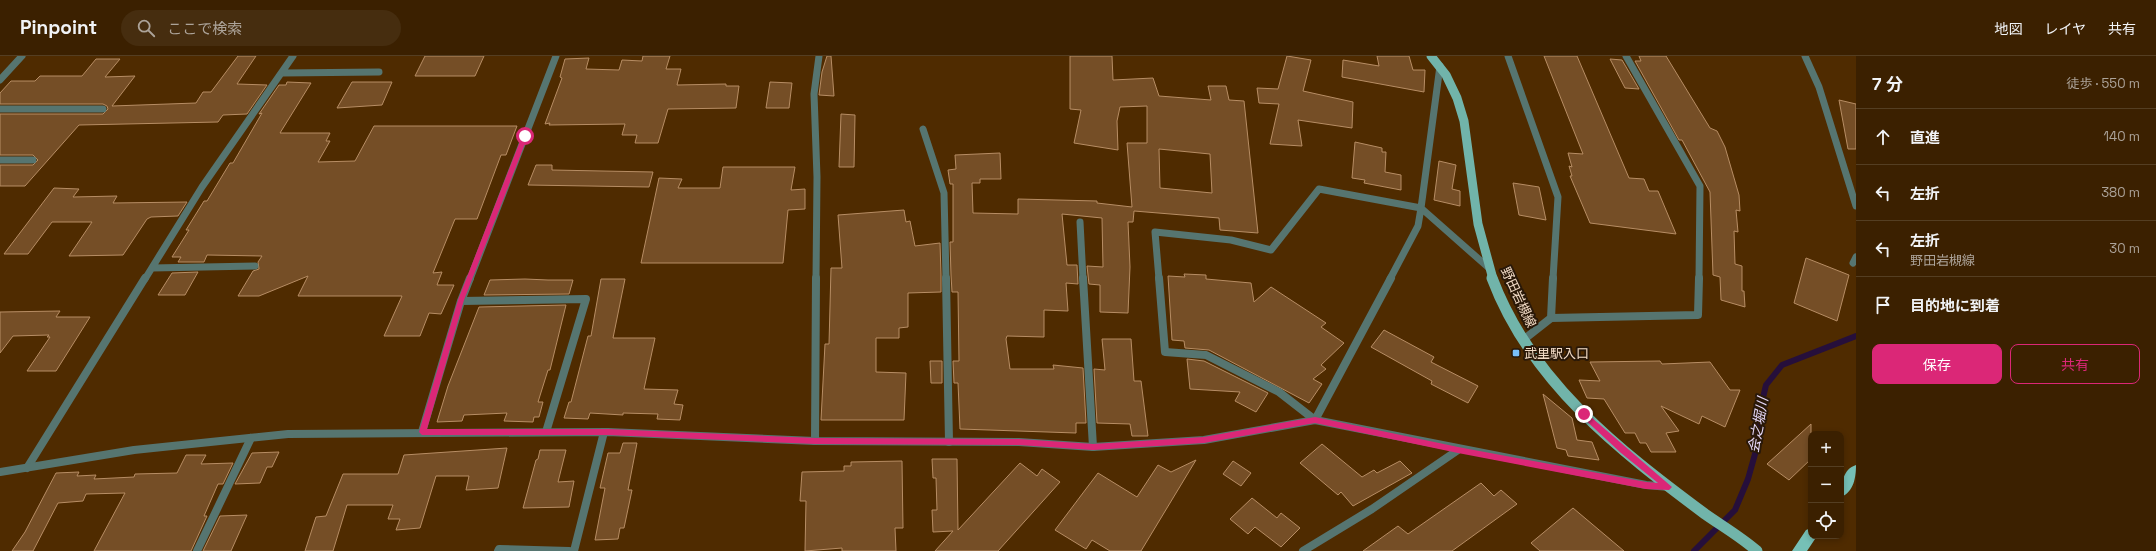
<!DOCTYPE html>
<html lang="ja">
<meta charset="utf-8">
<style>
:root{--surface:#3b2000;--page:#462d0f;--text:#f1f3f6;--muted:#aca399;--line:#543e22;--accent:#db2777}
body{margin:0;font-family:"Space Grotesk","Noto Sans JP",sans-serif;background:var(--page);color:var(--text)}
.controls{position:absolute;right:12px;bottom:12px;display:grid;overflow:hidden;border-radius:8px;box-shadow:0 2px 6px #0003}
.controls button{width:36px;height:36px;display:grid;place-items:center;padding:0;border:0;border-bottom:1px solid var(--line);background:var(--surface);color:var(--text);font:20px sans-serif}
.stop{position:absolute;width:12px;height:12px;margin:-9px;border:3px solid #db2777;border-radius:50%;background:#fff}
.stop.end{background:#db2777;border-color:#fff;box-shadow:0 1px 4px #0008}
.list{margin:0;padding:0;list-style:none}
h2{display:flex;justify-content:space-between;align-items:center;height:52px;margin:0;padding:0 16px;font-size:17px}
h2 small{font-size:13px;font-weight:400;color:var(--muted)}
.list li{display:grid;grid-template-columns:26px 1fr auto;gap:12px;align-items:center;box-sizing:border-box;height:56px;padding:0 16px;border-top:1px solid var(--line)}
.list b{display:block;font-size:15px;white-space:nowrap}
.list p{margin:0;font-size:13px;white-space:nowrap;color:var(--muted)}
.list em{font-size:13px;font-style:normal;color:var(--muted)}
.actions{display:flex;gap:8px;padding:12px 16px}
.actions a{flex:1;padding:9px 0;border:1px solid var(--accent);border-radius:8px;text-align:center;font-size:14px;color:var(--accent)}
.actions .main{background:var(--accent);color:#fff}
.icon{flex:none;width:22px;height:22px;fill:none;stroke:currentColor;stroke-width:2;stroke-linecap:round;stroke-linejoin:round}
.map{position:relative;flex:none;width:1856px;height:495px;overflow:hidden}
header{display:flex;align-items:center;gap:24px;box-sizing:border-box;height:56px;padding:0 20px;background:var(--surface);border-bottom:1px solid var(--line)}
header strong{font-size:19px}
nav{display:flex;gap:22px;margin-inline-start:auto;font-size:14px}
.search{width:280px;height:36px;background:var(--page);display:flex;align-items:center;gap:10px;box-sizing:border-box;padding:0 14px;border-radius:22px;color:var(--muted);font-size:15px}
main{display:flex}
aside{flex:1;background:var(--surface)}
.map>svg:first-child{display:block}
</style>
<header>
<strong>Pinpoint</strong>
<div class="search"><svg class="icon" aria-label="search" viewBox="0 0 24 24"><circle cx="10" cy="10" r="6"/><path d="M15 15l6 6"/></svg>ここで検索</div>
<nav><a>地図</a><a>レイヤ</a><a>共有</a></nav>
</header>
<main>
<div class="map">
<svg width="1856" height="495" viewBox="0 0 1856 495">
<rect width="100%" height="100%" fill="#4f2b00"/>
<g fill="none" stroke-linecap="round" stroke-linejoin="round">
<!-- stream -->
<path stroke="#260f3b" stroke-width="6" d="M 1694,495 L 1735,454 L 1748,423 L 1757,391 L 1759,359 L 1766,329 L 1782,309 L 1856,280"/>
</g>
<!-- building -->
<path fill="#754e26" stroke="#b78d64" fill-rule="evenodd" d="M 238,0 L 256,0 L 237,28 L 267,29 L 247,58 L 223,59 L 218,66 L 79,69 L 25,130 L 0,130 L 0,109 L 33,109 L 38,104 L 33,99 L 0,99 L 0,58 L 103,58 L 108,53 L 107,50 L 103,48 L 0,48 L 0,37 L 11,25 L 35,25 L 40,20 L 82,20 L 96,3 L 120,3 L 105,21 L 135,20 L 112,50 L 196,47 L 203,36 L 211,36 Z
M 425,0 L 484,0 L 475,20 L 415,20 Z
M 643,0 L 670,0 L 666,13 L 681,13 L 677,29 L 726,28 L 726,30 L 739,30 L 736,52 L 668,53 L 658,87 L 635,87 L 637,79 L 622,79 L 625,68 L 549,69 L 550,67 L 545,68 L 562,22 L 560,21 L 565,3 L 589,2 L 586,13 L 619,14 L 622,4 L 642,5 Z
M 827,0 L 831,0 L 834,40 L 819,39 L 822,16 Z
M 1070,0 L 1112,0 L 1113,24 L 1153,22 L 1159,40 L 1211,44 L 1208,30 L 1226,30 L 1229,44 L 1244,45 L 1258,177 L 1220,174 L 1219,162 L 1134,155 L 1133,166 L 1128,166 L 1130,211 L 1128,257 L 1100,256 L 1100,229 L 1089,228 L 1087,210 L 1103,211 L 1102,162 L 1062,158 L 1067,209 L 1077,209 L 1078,228 L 1066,227 L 1068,255 L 1044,254 L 1044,281 L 1007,280 L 1006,283 L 1010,313 L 1054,313 L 1053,309 L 1083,312 L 1086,367 L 1076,367 L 1076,377 L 960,373 L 958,327 L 954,327 L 953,305 L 959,305 L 958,236 L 952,236 L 951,219 L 950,186 L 953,186 L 953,128 L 950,128 L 948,114 L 956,113 L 955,99 L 1000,97 L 1001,123 L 980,123 L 980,127 L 972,127 L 973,157 L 1018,158 L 1018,143 L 1097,145 L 1097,147 L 1132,151 L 1127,87 L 1147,87 L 1147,50 L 1120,51 L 1117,65 L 1118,94 L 1074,87 L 1081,54 L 1070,53 ZM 1159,93 L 1210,98 L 1212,137 L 1160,132 Z
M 1287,0 L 1311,4 L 1303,35 L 1353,46 L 1352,72 L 1298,64 L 1302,90 L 1270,88 L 1279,48 L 1259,47 L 1257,32 L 1278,33 Z
M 1377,0 L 1409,0 L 1413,14 L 1425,14 L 1424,36 L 1342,21 L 1343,4 L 1379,10 Z
M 1544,0 L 1577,0 L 1629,122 L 1644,123 L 1649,135 L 1658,135 L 1676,178 L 1590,167 L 1570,120 L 1572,120 L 1569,110 L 1572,111 L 1568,97 L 1583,98 Z
M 1639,0 L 1666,0 L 1710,72 L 1717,75 L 1725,91 L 1739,139 L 1740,155 L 1736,154 L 1738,176 L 1734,175 L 1735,208 L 1742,210 L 1742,235 L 1744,235 L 1745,251 L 1721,244 L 1720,221 L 1713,219 L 1710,136 L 1682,84 L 1679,84 L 1635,5 L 1641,5 Z
M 1610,3 L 1622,4 L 1639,33 L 1625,32 Z
M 287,26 L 311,27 L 280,77 L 330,77 L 326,85 L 330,85 L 318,106 L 355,105 L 374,70 L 517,70 L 506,99 L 501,99 L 477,163 L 455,163 L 433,217 L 442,216 L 437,229 L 454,229 L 441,258 L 429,257 L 420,280 L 384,280 L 402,240 L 298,240 L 308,220 L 259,240 L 238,240 L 253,215 L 259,213 L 258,206 L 262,200 L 207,199 L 204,206 L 178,206 L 181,201 L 172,201 L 189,174 L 186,174 L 204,145 L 207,145 L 230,107 L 233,107 L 262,57 L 259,58 L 279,29 L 286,29 Z
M 352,26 L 392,26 L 382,49 L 337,52 Z
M 770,26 L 792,27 L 789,52 L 766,52 Z
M 1839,44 L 1856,48 L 1856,93 L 1848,93 Z
M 841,58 L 855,59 L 854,111 L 839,111 Z
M 1355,86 L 1382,92 L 1382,96 L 1386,96 L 1385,116 L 1401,119 L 1401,134 L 1364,127 L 1365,124 L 1352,122 Z
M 1439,105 L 1456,109 L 1452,133 L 1460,135 L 1460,150 L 1434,144 Z
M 536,109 L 552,109 L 552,114 L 653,116 L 649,131 L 528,129 Z
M 723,111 L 795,111 L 791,134 L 805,133 L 805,153 L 788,154 L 783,207 L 641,207 L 659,122 L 682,123 L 678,132 L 720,132 Z
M 1513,127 L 1539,131 L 1546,164 L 1519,159 Z
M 54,132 L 79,133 L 73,141 L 117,140 L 113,147 L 187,146 L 178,160 L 151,161 L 147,163 L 123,199 L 69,200 L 92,166 L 52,166 L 28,198 L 4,198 Z
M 904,154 L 906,166 L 910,165 L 915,190 L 940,187 L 941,219 L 941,236 L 908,237 L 908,271 L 899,272 L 899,282 L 876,282 L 876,316 L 906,317 L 904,364 L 821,364 L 825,288 L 829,288 L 831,212 L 842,212 L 838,159 Z
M 1806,202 L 1849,219 L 1837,265 L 1794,247 Z
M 198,216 L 185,239 L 158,239 L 172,217 Z
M 1184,218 L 1206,219 L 1206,223 L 1251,227 L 1254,246 L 1271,231 L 1326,267 L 1321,271 L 1344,287 L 1321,309 L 1326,313 L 1313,323 L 1322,328 L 1309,347 L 1209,294 L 1185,292 L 1184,285 L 1172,284 L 1168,220 L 1185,221 Z
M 525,223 L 548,224 L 573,224 L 569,238 L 484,239 L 490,224 Z
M 601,223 L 625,223 L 613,282 L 655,282 L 644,333 L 678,334 L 674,348 L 683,349 L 680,364 L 657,363 L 658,358 L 623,357 L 623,359 L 590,357 L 588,363 L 564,362 L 569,346 L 571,346 L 588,280 L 591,280 Z
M 566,249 L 550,314 L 548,314 L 538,346 L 543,346 L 539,361 L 534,361 L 533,366 L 504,365 L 507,357 L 464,359 L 462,365 L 437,366 L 448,330 L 479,251 Z
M 60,255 L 56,261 L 90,261 L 56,315 L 27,315 L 50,281 L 47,281 L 49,279 L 13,280 L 0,297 L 0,256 Z
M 1384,274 L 1434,301 L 1431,306 L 1478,330 L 1468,347 L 1431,328 L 1432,325 L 1371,291 Z
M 1102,283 L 1131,283 L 1134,325 L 1141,325 L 1148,380 L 1132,380 L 1130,368 L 1097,367 L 1094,313 L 1105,314 Z
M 1187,303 L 1204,305 L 1268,337 L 1256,356 L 1235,345 L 1240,336 L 1190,333 Z
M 930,305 L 942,305 L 942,327 L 931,327 Z
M 1660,305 L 1662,308 L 1710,306 L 1730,334 L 1740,334 L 1725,371 L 1702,360 L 1699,368 L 1661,350 L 1679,375 L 1666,377 L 1676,396 L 1651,396 L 1646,387 L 1640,387 L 1635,377 L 1625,377 L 1604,343 L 1587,342 L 1579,324 L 1600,325 L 1590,306 Z
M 1543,338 L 1572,362 L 1577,384 L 1592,386 L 1599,404 L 1568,400 L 1566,394 L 1557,392 Z
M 1811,368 L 1811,403 L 1789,424 L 1767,408 Z
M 623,387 L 637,387 L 628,434 L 632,434 L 624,472 L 620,472 L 618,483 L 595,484 L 605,432 L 600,432 L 608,397 L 620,397 Z
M 1322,388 L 1362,421 L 1374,414 L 1377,417 L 1400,405 L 1412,417 L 1353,450 L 1341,436 L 1338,439 L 1300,407 Z
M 507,392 L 498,432 L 466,434 L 469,420 L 436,420 L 420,472 L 396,474 L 400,463 L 388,463 L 393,449 L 347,449 L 333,495 L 305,495 L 316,461 L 326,460 L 343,418 L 398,418 L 404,399 Z
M 540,394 L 566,394 L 558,426 L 574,425 L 569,451 L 523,452 L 536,404 L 538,403 Z
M 279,396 L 272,411 L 267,411 L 260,427 L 235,428 L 252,397 Z
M 186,399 L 206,399 L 201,408 L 233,407 L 223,428 L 218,428 L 204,460 L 207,460 L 191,495 L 94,495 L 125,437 L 86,438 L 83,445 L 58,447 L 33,495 L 12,495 L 25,476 L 56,417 L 79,416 L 77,420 L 96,419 L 94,423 L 134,421 L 135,418 L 177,417 Z
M 932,403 L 957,403 L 958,474 L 1020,407 L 1037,420 L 1042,413 L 1060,426 L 998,495 L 935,495 L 953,475 L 933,476 L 932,454 L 937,454 L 936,422 L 933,422 Z
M 1196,404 L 1141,495 L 1110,495 L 1092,484 L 1086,493 L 1055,474 L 1098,417 L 1137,441 L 1158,409 L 1171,416 Z
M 902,405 L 903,472 L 895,472 L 896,495 L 842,495 L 842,492 L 805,495 L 806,445 L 800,445 L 802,416 L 844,415 L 844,410 L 851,410 L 851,406 Z
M 1233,405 L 1251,417 L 1241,430 L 1223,418 Z
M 1481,427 L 1494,440 L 1501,434 L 1517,448 L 1452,495 L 1363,495 L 1398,470 L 1408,478 Z
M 1252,442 L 1277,462 L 1281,457 L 1300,472 L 1281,491 L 1255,471 L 1248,478 L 1230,463 Z
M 1573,452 L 1624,495 L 1540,495 L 1531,487 Z
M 247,459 L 231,495 L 203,495 L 220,460 Z"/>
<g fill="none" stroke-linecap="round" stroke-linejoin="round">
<!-- minor-far1 -->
<path stroke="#567570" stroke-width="7" d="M 1508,0 L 1558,141 L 1553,223
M 1626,0 L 1700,130 L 1699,223
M 1805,0 L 1819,31 L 1856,150
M 282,17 L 379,16
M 0,24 L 22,0
M 0,53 L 103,53
M 923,73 L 944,137 L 946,223
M 0,104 L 33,104
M 1421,152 L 1490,213
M 1421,152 L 1440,10
M 1080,166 L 1083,223
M 1853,207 L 1856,201
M 152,212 L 255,210
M 145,223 L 202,131 L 293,0
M 470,223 L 556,0
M 816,223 L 817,121 L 814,38 L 819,0
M 1159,223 L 1155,176 L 1231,184 L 1271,194 L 1319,133 L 1421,152
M 1390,223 L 1418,170 L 1421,152"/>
<!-- minor -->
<path stroke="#567570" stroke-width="8" d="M 946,222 L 949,386
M 1083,222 L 1093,391
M 1159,222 L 1165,296 L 1206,299 L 1279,336 L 1315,364 L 1391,222
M 461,245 L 586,243 L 546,376
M 1551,262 L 1553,222
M 1523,284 L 1551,262 L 1698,259 L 1699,222
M 422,376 L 461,245 L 470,222
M 815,385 L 816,222
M 27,412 L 145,222
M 197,495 L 251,382
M 498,495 L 499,493 L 569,495
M 574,495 L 604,376
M 1303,495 L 1372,453 L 1458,394"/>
<!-- tertiary -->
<path stroke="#567570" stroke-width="8" d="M 0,416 L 134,394 L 288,378 L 608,376 L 815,385 L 1019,386 L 1093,391 L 1204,384 L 1315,364 L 1646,429 L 1669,431"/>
<!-- primary-far1 -->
<path stroke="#71b4aa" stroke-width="9" d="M 1431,0 L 1446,19 L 1457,42 L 1464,65 L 1478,168 L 1493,223"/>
<!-- primary -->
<path stroke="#71b4aa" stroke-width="11" d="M 1492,222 C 1531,326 1619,394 1705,458 C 1722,470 1741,481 1757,495"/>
<!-- trunk -->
<path fill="#76c0b6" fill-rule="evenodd" d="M 1856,409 C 1856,421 1854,436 1841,441 C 1841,428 1843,413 1856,409 Z
M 1811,472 L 1811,480 L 1817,480 L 1807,495 L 1792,495 L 1806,474 Z"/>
</g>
<!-- route -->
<path fill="#db2777" d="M 525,78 L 528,80 L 464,244 L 427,373 L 608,373 L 815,382 L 1019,383 L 1093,388 L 1204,381 L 1315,361 L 1458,391 L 1646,426 L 1658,427 L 1621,397 L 1581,360 L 1581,356 L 1584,355 L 1672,431 L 1669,434 L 1646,433 L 1458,397 L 1315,367 L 1204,387 L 1093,394 L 1019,389 L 815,388 L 608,379 L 422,379 L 419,376 L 458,244 L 522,80 Z"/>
<!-- markers -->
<rect fill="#79bff8" stroke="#291808" stroke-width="1.5" x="1512" y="293" width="8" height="8" rx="2"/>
<g text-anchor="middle" stroke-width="4" stroke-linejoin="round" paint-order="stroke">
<!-- street labels -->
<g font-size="13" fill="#f2dbc6" stroke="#291808">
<text transform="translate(1519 241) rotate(65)" y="5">野田岩槻線</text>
</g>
<!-- poi labels -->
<g font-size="13" fill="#f2dbc6" stroke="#291808" text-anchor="start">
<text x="1524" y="302">武里駅入口</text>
</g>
<!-- water labels -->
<g font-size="14" font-style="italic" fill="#e6d8f8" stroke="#291808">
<text transform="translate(1758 369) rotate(-80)" y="5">会之堀川</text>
</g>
</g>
</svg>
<div class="controls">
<button>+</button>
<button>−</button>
<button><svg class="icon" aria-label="locate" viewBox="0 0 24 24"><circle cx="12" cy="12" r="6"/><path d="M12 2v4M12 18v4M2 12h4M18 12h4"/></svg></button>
</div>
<div class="stop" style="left:525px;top:80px"></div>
<div class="stop end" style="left:1584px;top:358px"></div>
</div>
<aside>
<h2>7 分<small>徒歩 · 550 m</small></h2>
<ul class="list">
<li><svg class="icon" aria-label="ahead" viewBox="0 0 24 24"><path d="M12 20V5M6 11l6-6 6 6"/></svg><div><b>直進</b></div><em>140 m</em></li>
<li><svg class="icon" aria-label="left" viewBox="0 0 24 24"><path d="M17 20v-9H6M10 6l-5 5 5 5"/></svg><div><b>左折</b></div><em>380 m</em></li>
<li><svg class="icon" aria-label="left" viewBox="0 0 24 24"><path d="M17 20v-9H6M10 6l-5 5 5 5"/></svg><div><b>左折</b><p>野田岩槻線</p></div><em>30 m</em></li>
<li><svg class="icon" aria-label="arrive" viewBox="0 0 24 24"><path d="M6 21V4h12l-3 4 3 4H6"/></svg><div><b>目的地に到着</b></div></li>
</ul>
<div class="actions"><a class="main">保存</a><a>共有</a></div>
</aside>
</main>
